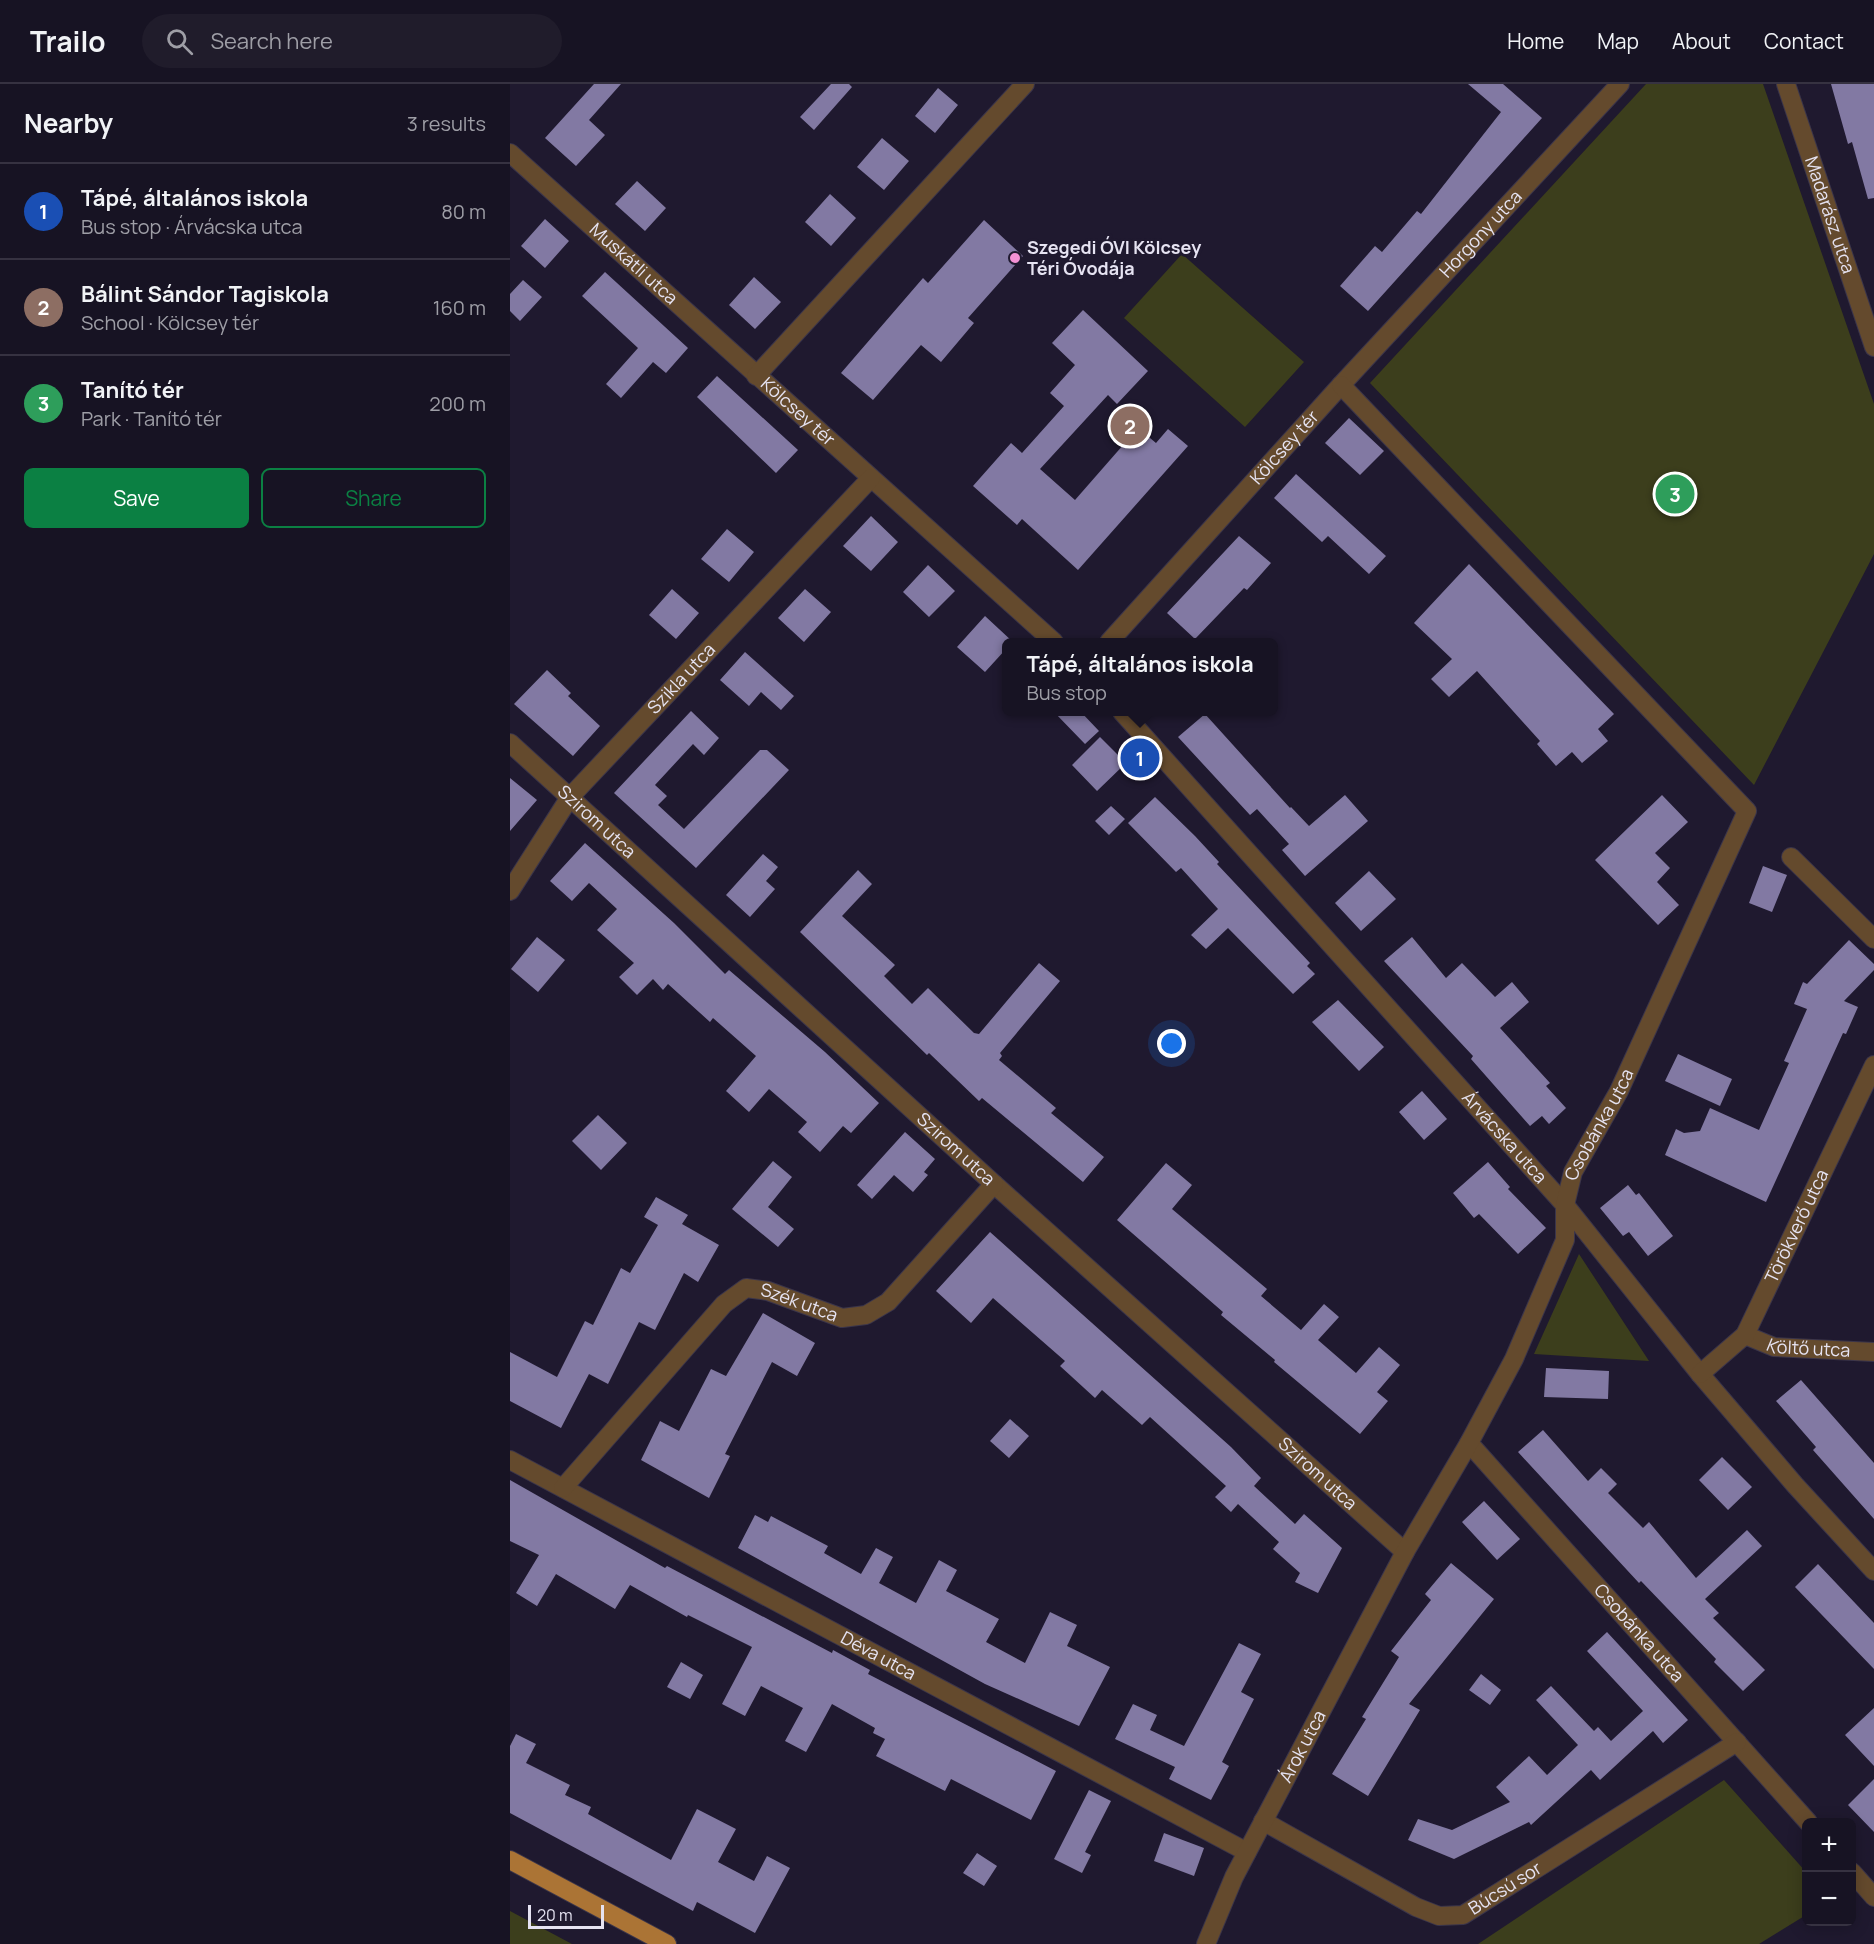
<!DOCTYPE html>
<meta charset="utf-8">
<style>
:root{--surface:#171323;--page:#201c2b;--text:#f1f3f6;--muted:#9e9ea6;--line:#363241;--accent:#0b8043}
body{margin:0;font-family:Manrope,sans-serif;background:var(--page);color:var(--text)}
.controls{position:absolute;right:18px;bottom:18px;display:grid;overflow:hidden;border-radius:9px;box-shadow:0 3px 15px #0003}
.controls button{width:54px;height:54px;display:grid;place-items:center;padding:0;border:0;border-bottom:2px solid var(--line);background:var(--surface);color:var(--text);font:30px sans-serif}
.scale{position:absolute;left:18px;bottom:15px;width:76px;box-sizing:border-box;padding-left:6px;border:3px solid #e6e3f2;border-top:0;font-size:16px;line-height:21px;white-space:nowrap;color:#e6e3f2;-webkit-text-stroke:4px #1f192f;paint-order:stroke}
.you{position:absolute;left:662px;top:960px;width:21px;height:21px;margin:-15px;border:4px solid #fff;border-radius:50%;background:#1a73e8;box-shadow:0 0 0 9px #1a73e833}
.badge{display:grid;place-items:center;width:39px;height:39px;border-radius:50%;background:var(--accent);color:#fff;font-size:20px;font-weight:700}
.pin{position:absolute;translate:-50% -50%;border:3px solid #fff;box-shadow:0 2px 6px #0006}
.popup{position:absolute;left:492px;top:554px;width:276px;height:78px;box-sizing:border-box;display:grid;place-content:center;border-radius:9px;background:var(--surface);filter:drop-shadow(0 2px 4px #0005);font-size:20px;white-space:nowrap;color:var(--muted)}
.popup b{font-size:22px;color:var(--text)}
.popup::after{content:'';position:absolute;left:50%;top:100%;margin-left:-12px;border:12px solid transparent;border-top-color:var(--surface)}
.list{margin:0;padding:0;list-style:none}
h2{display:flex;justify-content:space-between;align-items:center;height:78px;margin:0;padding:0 24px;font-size:26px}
h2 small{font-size:20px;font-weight:400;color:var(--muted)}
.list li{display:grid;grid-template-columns:39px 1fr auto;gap:18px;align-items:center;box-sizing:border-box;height:96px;padding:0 24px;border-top:2px solid var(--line)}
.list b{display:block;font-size:22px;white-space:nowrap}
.list p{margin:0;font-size:20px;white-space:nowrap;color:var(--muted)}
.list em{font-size:20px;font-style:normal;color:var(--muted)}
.actions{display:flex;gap:12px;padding:18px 24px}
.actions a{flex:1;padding:14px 0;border:2px solid var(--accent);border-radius:9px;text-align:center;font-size:21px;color:var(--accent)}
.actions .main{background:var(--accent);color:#fff}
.icon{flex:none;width:33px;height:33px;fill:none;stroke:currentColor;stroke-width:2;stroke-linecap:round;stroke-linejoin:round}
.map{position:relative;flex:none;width:1364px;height:1860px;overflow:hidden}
header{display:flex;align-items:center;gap:36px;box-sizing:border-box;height:84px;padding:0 30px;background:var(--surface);border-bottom:2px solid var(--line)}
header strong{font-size:28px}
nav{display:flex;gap:33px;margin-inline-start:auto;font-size:21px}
.search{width:420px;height:54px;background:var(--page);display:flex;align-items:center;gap:15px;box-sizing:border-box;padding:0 21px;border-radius:33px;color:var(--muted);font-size:22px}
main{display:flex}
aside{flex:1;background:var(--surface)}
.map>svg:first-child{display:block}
</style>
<header>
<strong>Trailo</strong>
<div class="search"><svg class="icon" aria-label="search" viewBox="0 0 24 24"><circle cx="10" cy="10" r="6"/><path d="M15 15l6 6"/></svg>Search here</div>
<nav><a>Home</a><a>Map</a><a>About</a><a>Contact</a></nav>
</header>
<main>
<aside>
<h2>Nearby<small>3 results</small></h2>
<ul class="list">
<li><span class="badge" style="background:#1a4fb4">1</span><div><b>Tápé, általános iskola</b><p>Bus stop · Árvácska utca</p></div><em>80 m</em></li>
<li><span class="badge" style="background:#8d6e63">2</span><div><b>Bálint Sándor Tagiskola</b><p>School · Kölcsey tér</p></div><em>160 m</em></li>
<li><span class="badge" style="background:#2e9e5b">3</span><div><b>Tanító tér</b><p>Park · Tanító tér</p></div><em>200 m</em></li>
</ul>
<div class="actions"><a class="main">Save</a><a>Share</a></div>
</aside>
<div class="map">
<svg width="1364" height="1860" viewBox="0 0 1364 1860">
<rect width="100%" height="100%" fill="#1f192f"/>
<!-- green -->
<path fill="#3c3e1c" d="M 1136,0 L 1253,0 L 1364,320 L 1364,470 L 1244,701 L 860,299 Z
M 672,170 L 794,278 L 735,343 L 614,234 Z
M 1069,1170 L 1139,1277 L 1024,1270 Z
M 1214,1696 L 1296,1788 L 1296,1831 L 1249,1860 L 968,1860 Z
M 0,1827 L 62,1860 L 0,1860 Z"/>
<!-- building -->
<path fill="#8279a3" d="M 84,0 L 111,0 L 79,36 L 95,51 L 66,82 L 35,54 Z
M 321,0 L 339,0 L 342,3 L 304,46 L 290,33 Z
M 958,0 L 993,0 L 1032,34 L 858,227 L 830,202 L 865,162 L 872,168 L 907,127 L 911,130 L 991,28 Z
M 1321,0 L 1364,0 L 1364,114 L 1358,115 L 1342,58 L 1338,60 Z
M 428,4 L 448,21 L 425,49 L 405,32 Z
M 372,54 L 399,77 L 374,106 L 347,83 Z
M 127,97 L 156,124 L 135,147 L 105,120 Z
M 320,110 L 346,134 L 321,162 L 295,138 Z
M 35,135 L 59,157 L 35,184 L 11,162 Z
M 474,136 L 513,172 L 458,234 L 464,239 L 431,278 L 411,261 L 363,316 L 331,289 L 413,194 L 418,199 Z
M 95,188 L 178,264 L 156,289 L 143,278 L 111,314 L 96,300 L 128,264 L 72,212 Z
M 244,193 L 271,218 L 245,245 L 219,221 Z
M 13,196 L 32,213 L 10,237 L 0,227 L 0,210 Z
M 573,226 L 638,287 L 607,320 L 598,311 L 530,385 L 565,416 L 628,344 L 646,359 L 658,345 L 678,362 L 568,486 L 512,435 L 507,441 L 463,402 L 501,359 L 512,369 L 554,322 L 540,309 L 565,281 L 542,259 Z
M 207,292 L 288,366 L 266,389 L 187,313 Z
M 839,334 L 874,367 L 850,391 L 815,359 Z
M 786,390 L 876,472 L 859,490 L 818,452 L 812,458 L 764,414 Z
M 361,432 L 388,458 L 361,487 L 333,462 Z
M 217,445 L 244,468 L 219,498 L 191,475 Z
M 729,452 L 761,479 L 737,506 L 734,504 L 685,555 L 657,529 Z
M 959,480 L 1104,630 L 1088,645 L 1098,657 L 1072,679 L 1062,668 L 1046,682 L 1027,660 L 1030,657 L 967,587 L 939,613 L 921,595 L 942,575 L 904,539 Z
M 418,481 L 445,507 L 419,533 L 393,508 Z
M 162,505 L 189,529 L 166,555 L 139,531 Z
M 295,505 L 321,528 L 294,558 L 268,534 Z
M 475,532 L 503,558 L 496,558 L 496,565 L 475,588 L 447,563 Z
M 235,568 L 284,612 L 271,626 L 251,608 L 239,622 L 210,596 Z
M 37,586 L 61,609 L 58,612 L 90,642 L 63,672 L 4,620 Z
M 181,627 L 209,654 L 194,671 L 183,660 L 145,701 L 157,712 L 148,721 L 174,745 L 250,666 L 257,666 L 279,686 L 186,784 L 104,709 Z
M 543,627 L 570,627 L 589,647 L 575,660 Z
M 695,630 L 780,724 L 781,723 L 799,742 L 835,711 L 858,737 L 795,792 L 772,766 L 779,760 L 747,725 L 740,731 L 668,653 Z
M 590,653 L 616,679 L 587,707 L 562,681 Z
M 0,694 L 27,716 L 0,747 Z
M 1152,711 L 1178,738 L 1145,769 L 1160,784 L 1147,798 L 1169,821 L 1148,841 L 1085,776 Z
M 645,713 L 685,752 L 709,778 L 707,780 L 800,879 L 797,882 L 805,890 L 783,910 L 718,844 L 696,865 L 681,851 L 708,825 L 671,784 L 666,788 L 618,739 Z
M 601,722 L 615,735 L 599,751 L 585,737 Z
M 75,759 L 164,839 L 215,890 L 219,886 L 315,968 L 369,1019 L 341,1049 L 333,1042 L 310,1068 L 288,1048 L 297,1038 L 259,1005 L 239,1028 L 216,1007 L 246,972 L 203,934 L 200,938 L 158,900 L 153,906 L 143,895 L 127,911 L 109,893 L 124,879 L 87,846 L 107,825 L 79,799 L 62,817 L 40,797 Z
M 253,770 L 268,783 L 256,797 L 265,805 L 240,833 L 216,811 Z
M 1253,782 L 1277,791 L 1262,828 L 1239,819 Z
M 348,786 L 362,800 L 332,832 L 385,881 L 374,892 L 402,920 L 418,904 L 464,949 L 469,950 L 529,879 L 550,897 L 490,969 L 492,972 L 489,976 L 546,1024 L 541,1029 L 594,1073 L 573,1098 L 472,1014 L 469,1017 L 419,969 L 417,971 L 290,848 Z
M 859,787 L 886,815 L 851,847 L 825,819 Z
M 27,853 L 55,876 L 28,908 L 1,885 Z
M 902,853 L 936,894 L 952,879 L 985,913 L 1002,898 L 1019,918 L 990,944 L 1040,999 L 1036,1002 L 1056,1024 L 1039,1040 L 1032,1032 L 1020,1042 L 961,975 L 963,972 L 874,877 Z
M 1339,856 L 1364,880 L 1364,886 L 1334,917 L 1348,923 L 1336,950 L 1333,949 L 1256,1118 L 1155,1071 L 1166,1045 L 1174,1049 L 1190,1047 L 1200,1024 L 1249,1046 L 1279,979 L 1274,977 L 1297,925 L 1284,920 L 1293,898 L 1297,900 Z
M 828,916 L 874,963 L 849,987 L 802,938 Z
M 1168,970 L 1222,995 L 1210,1022 L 1155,997 Z
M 912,1007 L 937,1035 L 914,1056 L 889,1028 Z
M 88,1031 L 117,1059 L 91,1086 L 62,1057 Z
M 395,1048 L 425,1075 L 414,1088 L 418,1091 L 403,1108 L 384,1091 L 362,1115 L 347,1101 Z
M 263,1077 L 282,1093 L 258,1123 L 284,1145 L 268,1163 L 222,1125 Z
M 978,1078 L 1000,1103 L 998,1105 L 1036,1144 L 1008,1170 L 969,1130 L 964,1134 L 943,1109 Z
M 656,1079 L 682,1101 L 662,1125 L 757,1205 L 751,1212 L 791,1246 L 814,1220 L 829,1233 L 808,1256 L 846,1289 L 869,1263 L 890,1281 L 867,1308 L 878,1317 L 850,1350 L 764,1278 L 765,1276 L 711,1231 L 713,1228 L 607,1136 Z
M 1118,1101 L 1126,1111 L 1129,1109 L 1163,1152 L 1138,1172 L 1119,1148 L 1113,1152 L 1090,1124 Z
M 146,1113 L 178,1131 L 172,1140 L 209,1161 L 188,1198 L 174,1189 L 145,1246 L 129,1238 L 98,1300 L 79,1290 L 51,1344 L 0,1317 L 0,1268 L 47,1293 L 75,1237 L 83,1241 L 111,1184 L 120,1189 L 148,1141 L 134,1133 Z
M 480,1148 L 721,1363 L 751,1394 L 744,1402 L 785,1440 L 794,1430 L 832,1464 L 808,1509 L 785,1498 L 790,1489 L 763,1465 L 769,1458 L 728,1420 L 721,1428 L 705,1413 L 716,1402 L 640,1333 L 632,1341 L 592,1306 L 585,1314 L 550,1282 L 555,1277 L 483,1214 L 461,1239 L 426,1207 Z
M 253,1229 L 305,1259 L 287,1292 L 262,1278 L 215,1370 L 220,1372 L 199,1414 L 131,1376 L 150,1337 L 169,1347 L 201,1285 L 216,1292 Z
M 1036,1284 L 1099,1287 L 1098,1315 L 1034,1313 Z
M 1291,1296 L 1364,1379 L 1364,1435 L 1303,1366 L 1306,1363 L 1266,1317 Z
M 500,1335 L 519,1352 L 499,1374 L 480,1357 Z
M 1033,1346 L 1078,1397 L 1091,1384 L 1107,1400 L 1098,1409 L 1133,1444 L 1139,1438 L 1186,1494 L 1237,1446 L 1252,1462 L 1195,1515 L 1209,1529 L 1203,1534 L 1255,1586 L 1233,1607 L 1204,1578 L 1206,1575 L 1131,1497 L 1129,1499 L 1008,1368 Z
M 1212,1373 L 1242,1403 L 1218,1426 L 1189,1396 Z
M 0,1396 L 155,1484 L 157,1482 L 322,1569 L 323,1566 L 360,1586 L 358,1590 L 546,1687 L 521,1736 L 441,1695 L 435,1707 L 366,1672 L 375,1655 L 363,1649 L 365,1644 L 322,1620 L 296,1668 L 275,1657 L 293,1624 L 251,1602 L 235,1632 L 212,1620 L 242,1563 L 178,1531 L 177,1533 L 120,1501 L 105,1525 L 46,1490 L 27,1522 L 6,1509 L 29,1471 L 0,1457 Z
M 974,1417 L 1010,1455 L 987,1476 L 952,1438 Z
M 245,1431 L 258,1438 L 261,1432 L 318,1462 L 314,1469 L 351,1490 L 366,1464 L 383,1473 L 369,1499 L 406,1519 L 429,1476 L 447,1486 L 436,1507 L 489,1535 L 476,1558 L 515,1579 L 540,1528 L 567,1541 L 557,1562 L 600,1583 L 569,1642 L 475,1600 L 228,1464 Z
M 941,1479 L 984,1515 L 899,1620 L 910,1626 L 858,1712 L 822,1690 L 856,1635 L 852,1633 L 889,1573 L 881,1567 L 921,1516 L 915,1510 Z
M 1308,1480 L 1364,1539 L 1364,1585 L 1285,1503 Z
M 1097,1548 L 1178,1636 L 1153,1659 L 1143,1647 L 1090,1696 L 1081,1686 L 1021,1741 L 1019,1738 L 944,1775 L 898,1756 L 908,1735 L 942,1746 L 1000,1718 L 986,1703 L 1019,1672 L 1037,1691 L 1068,1661 L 1026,1616 L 1041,1602 L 1084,1647 L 1088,1643 L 1101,1657 L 1133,1627 L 1077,1567 Z
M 729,1559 L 751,1570 L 731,1608 L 744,1615 L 712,1678 L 719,1682 L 701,1716 L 659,1695 L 665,1683 L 605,1655 L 623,1620 L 647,1631 L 640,1646 L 674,1662 Z
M 171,1578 L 193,1591 L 180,1615 L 157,1603 Z
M 971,1590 L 991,1606 L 980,1621 L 959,1606 Z
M 1364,1624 L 1364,1682 L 1335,1651 Z
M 6,1650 L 26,1660 L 16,1679 L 60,1701 L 55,1711 L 81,1723 L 78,1730 L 161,1776 L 187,1725 L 226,1745 L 208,1778 L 244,1797 L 257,1772 L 280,1784 L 245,1849 L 187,1818 L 183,1827 L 0,1729 L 0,1662 Z
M 1364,1695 L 1364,1748 L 1338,1721 Z
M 579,1706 L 601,1717 L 575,1768 L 581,1771 L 572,1789 L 544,1775 Z
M 654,1749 L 694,1764 L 684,1792 L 644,1777 Z
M 467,1769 L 487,1782 L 474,1802 L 453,1789 Z"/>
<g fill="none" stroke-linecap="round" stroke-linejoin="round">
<!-- minor casing -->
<g stroke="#3b354a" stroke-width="20">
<g id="minor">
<path id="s1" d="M 1276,0 L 1364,263"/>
<path id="s2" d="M 0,69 L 544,558"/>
<path d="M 246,292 L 515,0"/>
<path id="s3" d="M 599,558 L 831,301 L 1110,0"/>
<path id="s4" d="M 612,628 L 1055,1121 L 1190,1290 L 1285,1401 L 1364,1487"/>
<path id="s5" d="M 0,659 L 484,1100 L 895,1468"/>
<path d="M 1281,773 L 1364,855"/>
<path id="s6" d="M 0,807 L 60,713 L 361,394"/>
<path id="s7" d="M 1235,1251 L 1264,1263 L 1364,1268"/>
<path id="s8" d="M 1190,1290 L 1235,1251 L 1364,981"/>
<path id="s9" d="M 959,1359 L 1298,1738"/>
<path id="s10" d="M 0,1376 L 737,1768"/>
<path id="s11" d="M 53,1404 L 214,1220 L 236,1204 L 258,1207 L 332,1234 L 356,1231 L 378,1218 L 484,1100"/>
<path id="s12" d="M 753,1737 L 906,1823 L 929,1832 L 953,1831 L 1227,1658"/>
<path d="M 1342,1788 L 1364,1813"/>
<path id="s13" d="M 696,1860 L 724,1793 L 895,1468 L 959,1359 L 1004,1275 L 1055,1156 L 1055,1121 L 1063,1088 L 1109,1007 L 1237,727 L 831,301"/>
</g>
</g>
<!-- major casing -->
<g stroke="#3b354a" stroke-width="20">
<path id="major" d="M 0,1776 L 157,1860"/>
</g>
<!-- minor -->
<use href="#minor" stroke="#644a2d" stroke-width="18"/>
<!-- major -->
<use href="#major" stroke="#ab7435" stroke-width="18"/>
</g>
<!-- markers -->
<circle fill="#f391d5" stroke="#1f192f" stroke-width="2" cx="505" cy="174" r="6"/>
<g text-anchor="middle" stroke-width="6" stroke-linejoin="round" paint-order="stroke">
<!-- street labels -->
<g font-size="18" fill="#e6e3f2" stroke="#1f192f">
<text dy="6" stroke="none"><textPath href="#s1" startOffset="138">Madarász utca</textPath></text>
<text dy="6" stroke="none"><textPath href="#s3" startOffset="552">Horgony utca</textPath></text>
<text dy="6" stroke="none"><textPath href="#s2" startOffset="166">Muskátli utca</textPath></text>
<text dy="6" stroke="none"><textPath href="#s2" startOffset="387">Kölcsey tér</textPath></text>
<text dy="6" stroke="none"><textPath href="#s3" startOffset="262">Kölcsey tér</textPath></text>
<text dy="6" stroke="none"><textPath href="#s6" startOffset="274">Szikla utca</textPath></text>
<text dy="6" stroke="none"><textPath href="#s5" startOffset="117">Szirom utca</textPath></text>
<text dy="6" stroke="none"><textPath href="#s13" startOffset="914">Csobánka utca</textPath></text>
<text dy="6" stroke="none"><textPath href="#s4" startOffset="572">Árvácska utca</textPath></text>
<text dy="6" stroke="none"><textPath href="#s5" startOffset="603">Szirom utca</textPath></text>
<text dy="6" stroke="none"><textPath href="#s8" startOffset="180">Törökverő utca</textPath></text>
<text dy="6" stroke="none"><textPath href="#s11" startOffset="327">Szék utca</textPath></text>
<text dy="6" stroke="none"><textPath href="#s7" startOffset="66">Költő utca</textPath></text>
<text dy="6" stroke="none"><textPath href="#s5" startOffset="1089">Szirom utca</textPath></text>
<text dy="6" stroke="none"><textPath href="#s9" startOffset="255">Csobánka utca</textPath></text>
<text dy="6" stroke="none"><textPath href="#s10" startOffset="417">Déva utca</textPath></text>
<text dy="6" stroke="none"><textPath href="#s13" startOffset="220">Árok utca</textPath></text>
<text dy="6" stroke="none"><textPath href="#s12" startOffset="274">Búcsú sor</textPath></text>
</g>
<!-- poi labels -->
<g font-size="18" font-weight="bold" fill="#e6e3f2" stroke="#1f192f" text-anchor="start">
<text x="517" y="170">Szegedi ÓVI Kölcsey<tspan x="517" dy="21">Téri Óvodája</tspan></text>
</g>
</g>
</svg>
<div class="controls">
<button>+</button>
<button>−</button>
</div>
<div class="scale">20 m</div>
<div class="you"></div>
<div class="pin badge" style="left:630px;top:674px;background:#1a4fb4">1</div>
<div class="popup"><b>Tápé, általános iskola</b>Bus stop</div>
<div class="pin badge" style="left:620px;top:342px;background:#8d6e63">2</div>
<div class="pin badge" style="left:1165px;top:410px;background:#2e9e5b">3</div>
</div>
</main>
